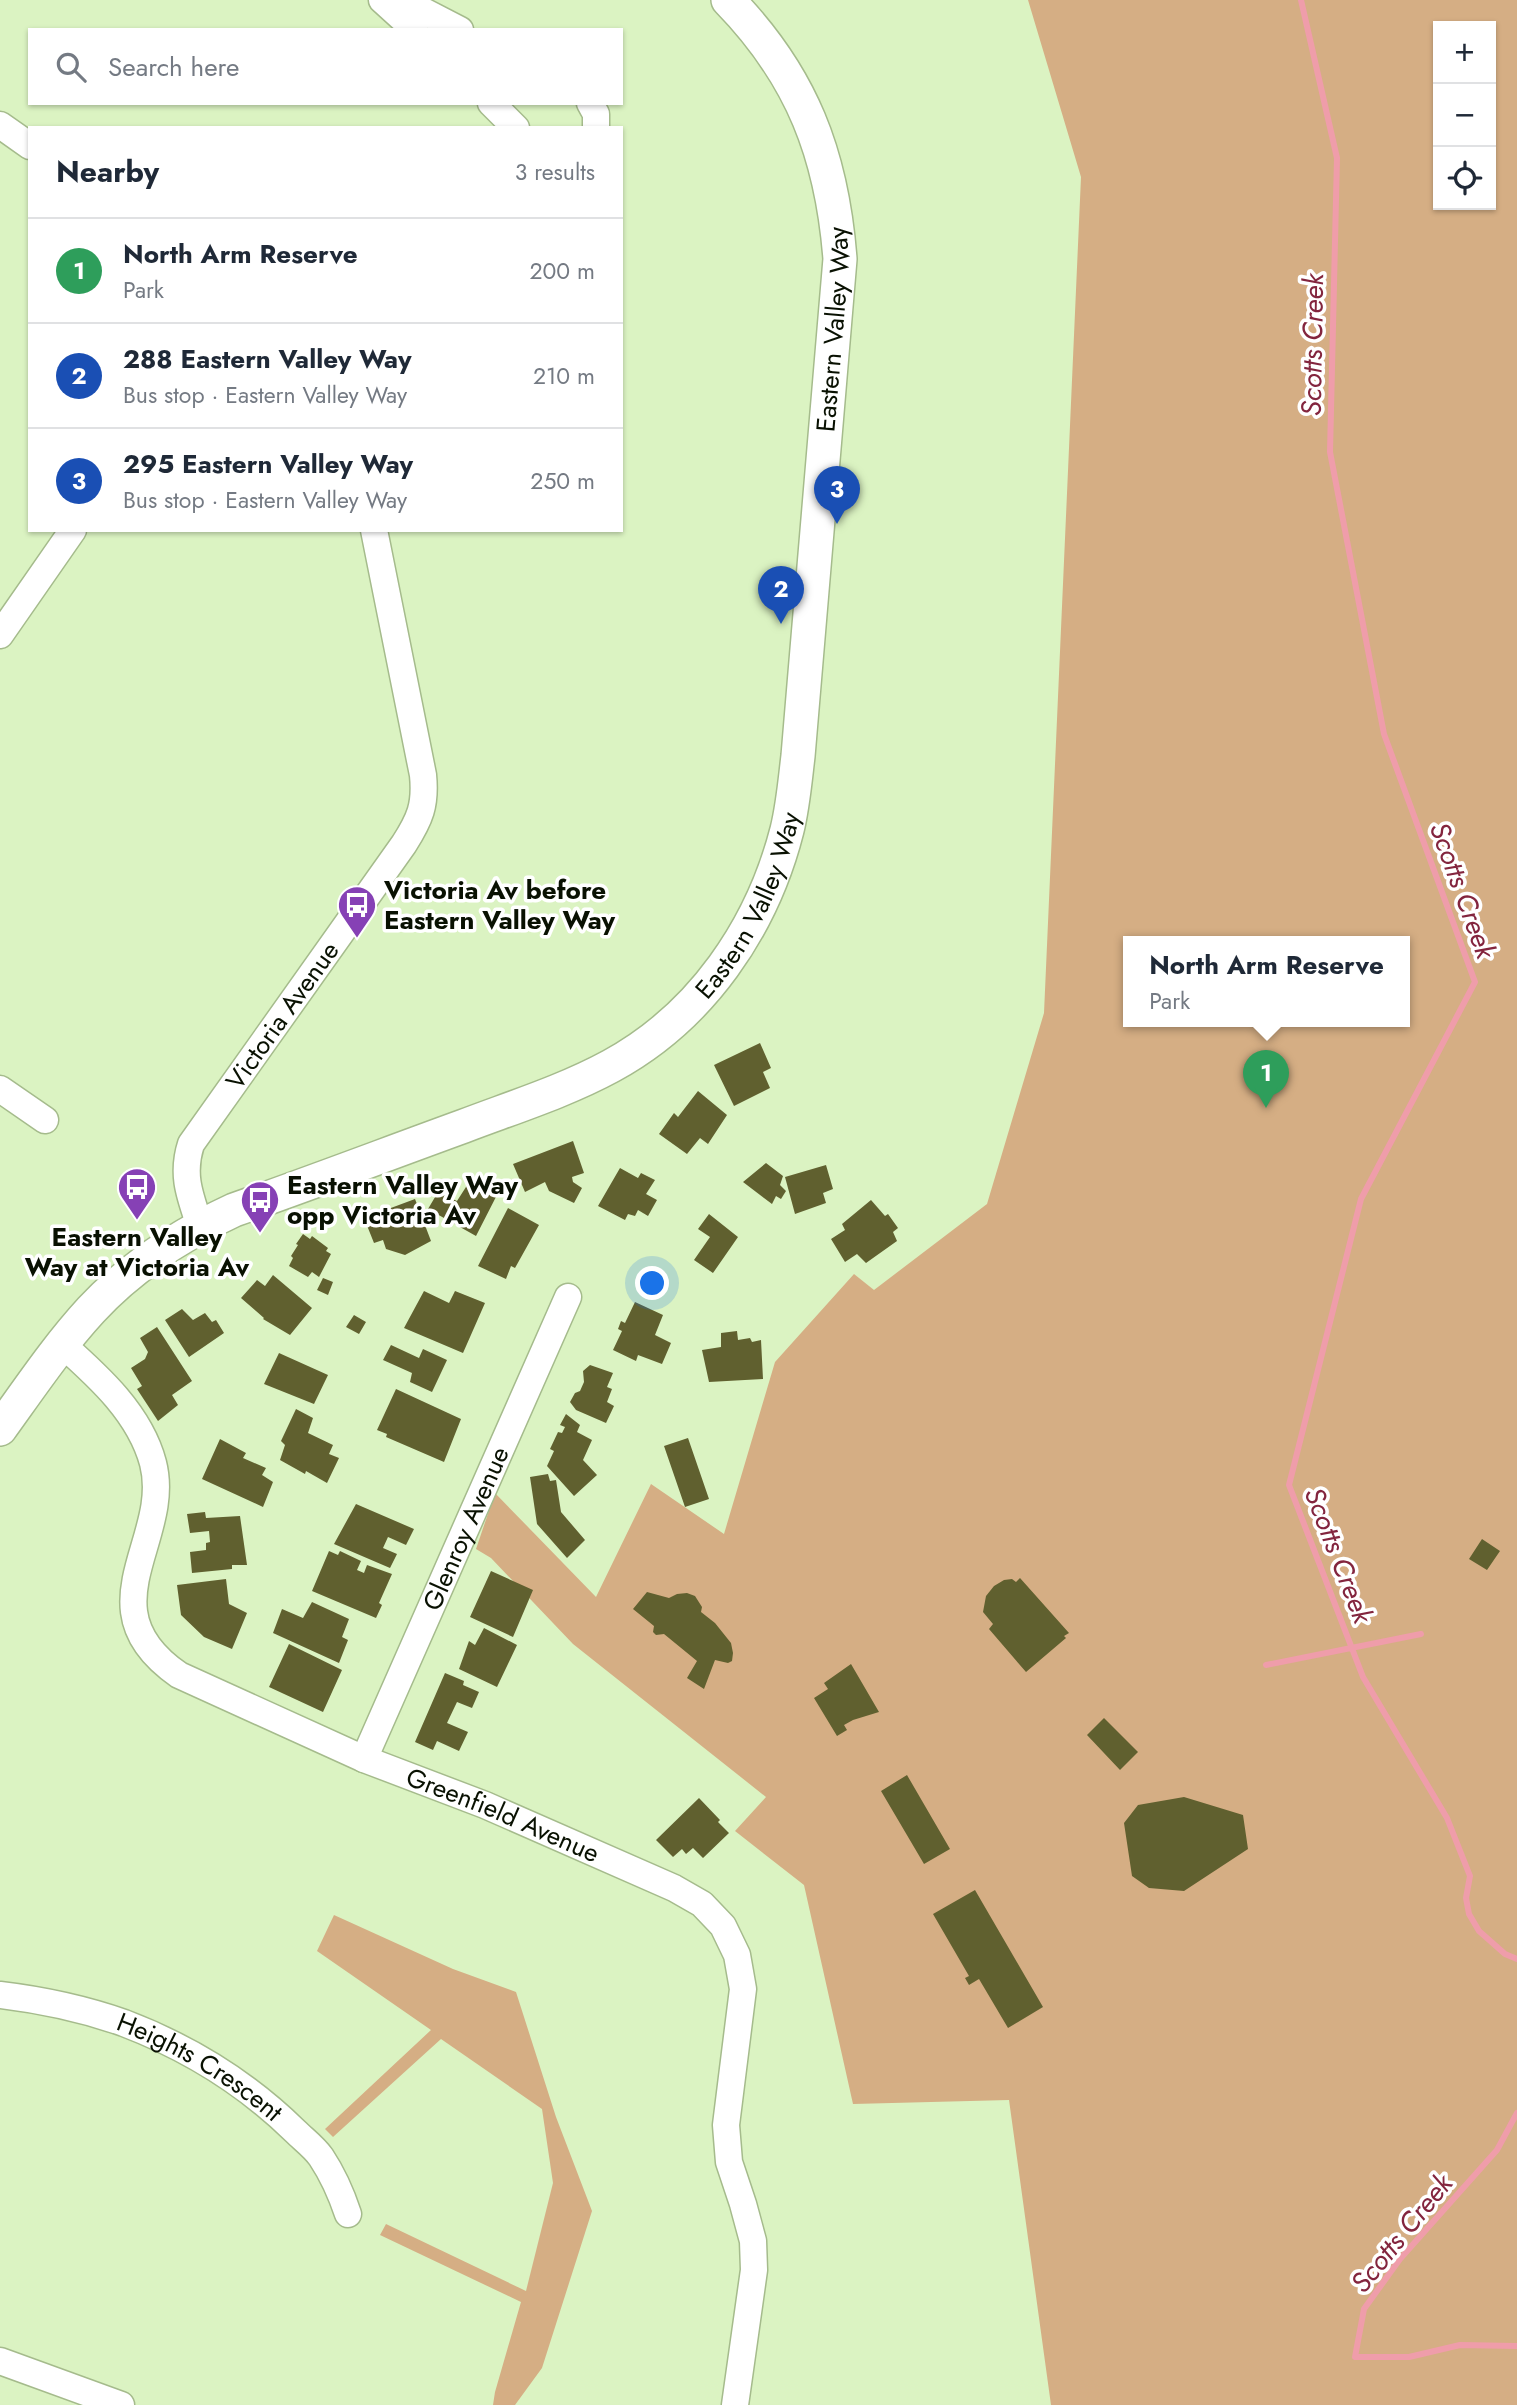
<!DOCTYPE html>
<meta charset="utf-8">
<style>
:root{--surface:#fff;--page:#f6f6f7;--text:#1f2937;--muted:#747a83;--line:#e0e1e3;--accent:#d93025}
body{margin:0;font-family:Jost,sans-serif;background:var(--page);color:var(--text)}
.controls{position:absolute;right:21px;top:21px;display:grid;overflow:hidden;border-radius:0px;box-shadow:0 2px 5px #0004}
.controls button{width:63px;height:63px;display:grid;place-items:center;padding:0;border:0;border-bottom:2px solid var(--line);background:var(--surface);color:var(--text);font:35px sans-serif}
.you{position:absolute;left:653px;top:1284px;width:24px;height:24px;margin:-18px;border:5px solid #fff;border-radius:50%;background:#1a73e8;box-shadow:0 0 0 10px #1a73e833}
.badge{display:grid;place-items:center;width:46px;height:46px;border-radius:50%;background:var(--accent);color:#fff;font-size:23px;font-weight:700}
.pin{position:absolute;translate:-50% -58px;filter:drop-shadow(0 2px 4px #0008)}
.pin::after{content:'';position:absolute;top:37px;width:24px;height:21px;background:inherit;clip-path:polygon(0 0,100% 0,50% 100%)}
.popup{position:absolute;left:1123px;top:936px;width:287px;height:91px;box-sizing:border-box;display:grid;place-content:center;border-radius:0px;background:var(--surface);filter:drop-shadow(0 2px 5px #0005);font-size:23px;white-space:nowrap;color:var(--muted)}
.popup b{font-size:26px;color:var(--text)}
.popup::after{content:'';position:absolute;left:50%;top:100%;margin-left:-14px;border:14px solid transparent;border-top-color:var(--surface)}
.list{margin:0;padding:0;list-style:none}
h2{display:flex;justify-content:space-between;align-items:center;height:91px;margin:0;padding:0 28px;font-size:30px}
h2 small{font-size:23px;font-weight:400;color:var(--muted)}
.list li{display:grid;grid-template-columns:46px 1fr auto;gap:21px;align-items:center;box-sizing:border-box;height:105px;padding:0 28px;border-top:2px solid var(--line)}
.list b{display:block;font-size:26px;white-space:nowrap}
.list p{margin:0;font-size:23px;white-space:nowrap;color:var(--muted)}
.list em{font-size:23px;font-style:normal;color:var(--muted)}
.icon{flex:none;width:38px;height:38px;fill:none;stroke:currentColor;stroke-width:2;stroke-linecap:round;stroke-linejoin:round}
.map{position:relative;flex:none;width:1517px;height:2405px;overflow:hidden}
.search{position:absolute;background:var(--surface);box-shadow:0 2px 5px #0004;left:28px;top:28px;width:595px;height:77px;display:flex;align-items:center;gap:18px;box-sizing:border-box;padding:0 24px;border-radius:0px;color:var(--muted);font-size:26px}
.panel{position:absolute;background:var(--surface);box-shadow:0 2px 5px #0004;left:28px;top:126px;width:595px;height:406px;border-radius:0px}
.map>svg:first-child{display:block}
</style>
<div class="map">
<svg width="1517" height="2405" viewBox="0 0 1517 2405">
<rect width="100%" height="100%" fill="#dbf3c2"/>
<!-- green -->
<path fill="#d5ae84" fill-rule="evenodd" d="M 1028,0 L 1517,0 L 1517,2405 L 1051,2405 L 1009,2100 L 853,2104 L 804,1885 L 735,1831 L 766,1797 L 573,1644 L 491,1558 L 476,1549 L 495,1493 L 596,1597 L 651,1484 L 724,1534 L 775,1362 L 854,1274 L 874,1290 L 987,1204 L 1044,1013 L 1081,177 ZM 1438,26 L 1491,26 L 1491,205 L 1438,205 ZM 1128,942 L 1404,942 L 1404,1022 L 1128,1022 Z
M 334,1915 L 453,1969 L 516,1992 L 556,2117 L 592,2211 L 542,2368 L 515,2405 L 493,2405 L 495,2392 L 521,2302 L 380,2235 L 386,2224 L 526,2291 L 553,2183 L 542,2109 L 441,2039 L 333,2137 L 325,2129 L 431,2030 L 317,1951 Z"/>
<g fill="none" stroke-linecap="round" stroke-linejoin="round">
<!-- stream -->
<path stroke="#ef9daa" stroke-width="6" d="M 1301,0 L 1337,158 L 1330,452 L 1384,734 L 1475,982 L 1361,1199 L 1289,1485 L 1363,1677 L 1447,1818 L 1470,1876 L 1466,1898 L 1469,1914 L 1479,1931 L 1505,1954 L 1517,1959
M 1266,1665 L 1421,1634
M 1517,2113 L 1497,2150 L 1400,2259 L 1364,2309 L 1355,2357 L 1409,2357 L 1460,2345 L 1517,2346"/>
</g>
<!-- building -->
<path fill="#60602f" d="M 760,1043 L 771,1068 L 763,1072 L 770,1088 L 734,1106 L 714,1065 Z
M 698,1091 L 727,1115 L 708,1144 L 700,1138 L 687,1154 L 659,1134 L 674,1113 L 678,1117 Z
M 573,1141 L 584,1173 L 572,1177 L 573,1182 L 582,1188 L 574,1203 L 549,1191 L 545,1182 L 525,1192 L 513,1164 Z
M 766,1163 L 783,1176 L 780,1185 L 786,1191 L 781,1199 L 776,1196 L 772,1204 L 743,1182 Z
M 826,1165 L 833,1189 L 823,1193 L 826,1203 L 795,1214 L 785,1177 Z
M 620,1168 L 638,1178 L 641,1173 L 655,1180 L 646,1194 L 657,1200 L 648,1216 L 638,1210 L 635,1216 L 628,1214 L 625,1220 L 598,1206 Z
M 473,1176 L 499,1191 L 476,1236 L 428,1209 L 438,1192 L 457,1201 Z
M 415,1199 L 431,1241 L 405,1255 L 386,1249 L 383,1240 L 374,1243 L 364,1218 Z
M 871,1200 L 885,1216 L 888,1214 L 898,1228 L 893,1232 L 897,1241 L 866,1263 L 857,1254 L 845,1262 L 831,1239 L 845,1230 L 842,1224 Z
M 508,1208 L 539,1225 L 515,1268 L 511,1266 L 506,1279 L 478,1266 Z
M 709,1214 L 738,1237 L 713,1273 L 694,1260 L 710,1237 L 698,1229 Z
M 303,1234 L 310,1239 L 312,1236 L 328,1248 L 326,1251 L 331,1254 L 319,1277 L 312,1272 L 308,1277 L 289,1266 L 293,1258 L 291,1256 L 298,1245 L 296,1244 Z
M 273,1275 L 312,1308 L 290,1335 L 263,1319 L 264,1318 L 241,1298 L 257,1280 L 265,1286 Z
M 323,1278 L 333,1282 L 328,1295 L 317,1290 Z
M 424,1291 L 449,1303 L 455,1291 L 485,1303 L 463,1353 L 404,1328 Z
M 635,1302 L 663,1315 L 655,1335 L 671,1343 L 662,1364 L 638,1355 L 636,1361 L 613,1350 L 622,1331 L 618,1329 L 621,1321 L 625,1323 Z
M 182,1309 L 193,1320 L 205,1313 L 212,1322 L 216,1320 L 224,1333 L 189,1357 L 165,1320 Z
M 354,1315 L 366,1322 L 359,1334 L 346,1327 Z
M 157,1327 L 192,1381 L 172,1395 L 178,1405 L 158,1421 L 137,1389 L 142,1386 L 131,1368 L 145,1359 L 148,1352 L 140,1338 Z
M 737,1331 L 738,1340 L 750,1338 L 752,1342 L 761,1340 L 763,1379 L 709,1382 L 702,1350 L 721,1347 L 721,1333 Z
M 391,1345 L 419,1358 L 423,1349 L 447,1360 L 432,1392 L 410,1382 L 412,1373 L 383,1360 Z
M 279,1353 L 328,1375 L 314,1404 L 264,1384 Z
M 590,1365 L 613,1373 L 607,1387 L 612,1389 L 607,1402 L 614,1406 L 606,1423 L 576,1410 L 570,1402 L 575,1393 L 580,1391 L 584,1382 L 583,1371 Z
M 396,1389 L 461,1419 L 444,1462 L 386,1437 L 387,1434 L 377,1430 Z
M 296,1409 L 313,1418 L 308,1433 L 333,1445 L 329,1454 L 339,1458 L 327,1483 L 306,1471 L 305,1474 L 280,1460 L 285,1445 L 281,1441 Z
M 566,1414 L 580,1425 L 577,1432 L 592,1440 L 583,1460 L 597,1475 L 574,1496 L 547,1466 L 554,1451 L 550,1449 L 558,1432 L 562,1433 L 565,1427 L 560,1425 Z
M 688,1438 L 709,1499 L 685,1507 L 664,1446 Z
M 220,1439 L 246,1453 L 243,1458 L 266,1468 L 262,1475 L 273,1482 L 263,1507 L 202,1479 Z
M 548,1474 L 550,1481 L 556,1480 L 561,1512 L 585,1540 L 567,1558 L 537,1524 L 530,1477 Z
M 356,1504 L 414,1529 L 406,1545 L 388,1537 L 383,1548 L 397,1554 L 390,1568 L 334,1544 Z
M 205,1512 L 206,1518 L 240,1516 L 247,1565 L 232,1565 L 232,1569 L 192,1573 L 190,1552 L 206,1550 L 206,1543 L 210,1542 L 209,1531 L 190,1533 L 187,1514 Z
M 1482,1539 L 1500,1551 L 1487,1570 L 1469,1559 Z
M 329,1551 L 338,1555 L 340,1551 L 361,1561 L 357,1570 L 364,1573 L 367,1565 L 392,1574 L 379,1603 L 382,1605 L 376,1618 L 312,1591 Z
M 491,1571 L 533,1590 L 513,1637 L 470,1617 Z
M 1020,1578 L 1069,1633 L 1064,1636 L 1066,1638 L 1026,1672 L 989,1629 L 993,1624 L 983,1612 L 986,1596 L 994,1586 L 1004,1580 L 1012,1579 L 1016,1582 Z
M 226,1579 L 229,1604 L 247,1613 L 232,1649 L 204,1637 L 181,1615 L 177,1585 Z
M 647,1592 L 669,1598 L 677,1594 L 687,1593 L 695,1596 L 702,1607 L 701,1612 L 715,1623 L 731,1643 L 733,1653 L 732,1661 L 728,1663 L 715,1660 L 704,1689 L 687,1678 L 697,1661 L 664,1634 L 656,1635 L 653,1632 L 654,1626 L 633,1609 Z
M 312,1602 L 349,1619 L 342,1637 L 348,1640 L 339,1663 L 273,1633 L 282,1609 L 303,1618 Z
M 484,1628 L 517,1645 L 497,1687 L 459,1669 L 469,1641 L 475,1645 Z
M 289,1644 L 342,1670 L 323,1712 L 269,1687 Z
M 851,1664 L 879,1712 L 853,1720 L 844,1725 L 847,1730 L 837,1736 L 814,1698 L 828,1689 L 824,1683 Z
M 445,1673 L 464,1681 L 463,1685 L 479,1692 L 472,1708 L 457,1702 L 447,1723 L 468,1732 L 459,1751 L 437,1741 L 433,1750 L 415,1742 Z
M 1104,1718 L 1138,1752 L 1120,1770 L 1087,1735 Z
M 907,1775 L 950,1849 L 924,1864 L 881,1791 Z
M 1184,1797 L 1243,1815 L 1248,1849 L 1184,1891 L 1149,1888 L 1132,1876 L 1124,1823 L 1138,1805 Z
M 699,1798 L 720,1820 L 718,1822 L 729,1833 L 703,1858 L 693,1848 L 686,1854 L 682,1849 L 673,1857 L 656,1840 Z
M 975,1890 L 1043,2007 L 1008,2028 L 979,1979 L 969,1985 L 965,1978 L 969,1976 L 933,1914 Z"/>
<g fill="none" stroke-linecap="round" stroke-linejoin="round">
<!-- minor casing -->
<g stroke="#a5bb8c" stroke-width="29">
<g id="minor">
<path d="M 382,0 L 415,30"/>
<path d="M 402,0 L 460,30"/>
<path d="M 491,103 L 516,128"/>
<path d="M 590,103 L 596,114 L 596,128"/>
<path d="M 0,125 L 30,146"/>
<path d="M 0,635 L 73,530"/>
<path d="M 0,1089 L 45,1120"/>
<path id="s1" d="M 200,1226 C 190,1196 181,1175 191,1144 L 404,844 C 420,819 426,805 423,775 L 374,530"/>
<path id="s2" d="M 63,1345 C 99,1377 140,1414 153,1463 C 173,1540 82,1608 179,1675 L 364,1759 L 485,1805 L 674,1888 L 702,1904 L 723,1926 L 737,1955 L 743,1989 L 726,2125 L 729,2162 L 743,2204 L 753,2241 L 754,2270 L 735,2405"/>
<path id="s3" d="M 364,1759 L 568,1297"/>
<path id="s4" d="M 0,1995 C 42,2000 84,2009 124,2023 C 187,2047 247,2084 295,2131 C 303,2139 314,2147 321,2157 C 333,2175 341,2193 348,2214"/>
<path d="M 0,2361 L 121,2405"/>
</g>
</g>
<!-- major casing -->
<g stroke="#a5bb8c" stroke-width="36">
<g id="major">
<path id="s5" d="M 0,1429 C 29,1389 57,1347 91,1310 C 130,1268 182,1234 234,1210 C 311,1183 387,1154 464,1126 C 514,1107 565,1091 611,1066 C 701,1017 762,928 787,830 C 793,806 795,781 798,756 L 840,259 C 832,155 802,76 728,0"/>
</g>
</g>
<!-- minor -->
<use href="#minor" stroke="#fff" stroke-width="26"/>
<!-- major -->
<use href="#major" stroke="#fff" stroke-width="33"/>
</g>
<!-- icons -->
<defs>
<g id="bus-pin" transform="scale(2.0125)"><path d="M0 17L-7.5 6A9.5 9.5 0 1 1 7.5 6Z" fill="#8641b5" stroke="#fff"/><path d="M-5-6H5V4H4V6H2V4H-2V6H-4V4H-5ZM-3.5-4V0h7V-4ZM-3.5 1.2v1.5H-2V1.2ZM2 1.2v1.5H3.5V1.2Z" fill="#fff"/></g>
</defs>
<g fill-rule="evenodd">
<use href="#bus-pin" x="357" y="905"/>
<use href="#bus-pin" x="137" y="1187"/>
<use href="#bus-pin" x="260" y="1200"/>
</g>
<g text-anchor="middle" stroke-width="7" stroke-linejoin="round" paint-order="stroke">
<!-- street labels -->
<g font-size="26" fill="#091102" stroke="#fff">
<text dy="9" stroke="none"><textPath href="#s5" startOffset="1535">Eastern Valley Way</textPath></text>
<text dy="9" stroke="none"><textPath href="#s5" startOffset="947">Eastern Valley Way</textPath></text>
<text dy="9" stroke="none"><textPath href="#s1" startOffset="242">Victoria Avenue</textPath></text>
<text dy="9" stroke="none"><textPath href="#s3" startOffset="252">Glenroy Avenue</textPath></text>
<text dy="9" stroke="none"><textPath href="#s2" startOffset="735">Greenfield Avenue</textPath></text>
<text dy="9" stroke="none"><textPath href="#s4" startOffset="215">Heights Crescent</textPath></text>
</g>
<!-- poi labels -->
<g font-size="26" font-weight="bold" fill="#091102" stroke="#fff" text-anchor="start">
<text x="384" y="899">Victoria Av before<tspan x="384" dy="30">Eastern Valley Way</tspan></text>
<text x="287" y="1194">Eastern Valley Way<tspan x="287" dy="30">opp Victoria Av</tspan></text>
<text x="137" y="1246" text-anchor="middle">Eastern Valley<tspan x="137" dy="30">Way at Victoria Av</tspan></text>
</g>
<!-- water labels -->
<g font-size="28" font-style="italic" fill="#83253e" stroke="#fff">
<text transform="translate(1312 345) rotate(-89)" y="10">Scotts Creek</text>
<text transform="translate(1463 890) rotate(70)" y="10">Scotts Creek</text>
<text transform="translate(1339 1555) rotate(69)" y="10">Scotts Creek</text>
<text transform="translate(1401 2233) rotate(-51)" y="10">Scotts Creek</text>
</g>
</g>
</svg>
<div class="controls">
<button>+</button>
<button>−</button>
<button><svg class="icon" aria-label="locate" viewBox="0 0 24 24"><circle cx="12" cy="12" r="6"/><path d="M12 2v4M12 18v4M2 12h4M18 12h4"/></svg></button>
</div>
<div class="you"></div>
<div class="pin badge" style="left:1266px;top:1108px;background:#2e9e5b">1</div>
<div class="popup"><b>North Arm Reserve</b>Park</div>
<div class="pin badge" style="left:781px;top:624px;background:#1a4fb4">2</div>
<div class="pin badge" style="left:837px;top:524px;background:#1a4fb4">3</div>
<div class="search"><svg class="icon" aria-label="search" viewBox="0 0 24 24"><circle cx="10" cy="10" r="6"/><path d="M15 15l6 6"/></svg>Search here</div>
<section class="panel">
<h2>Nearby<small>3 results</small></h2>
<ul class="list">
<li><span class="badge" style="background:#2e9e5b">1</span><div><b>North Arm Reserve</b><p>Park</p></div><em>200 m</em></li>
<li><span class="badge" style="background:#1a4fb4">2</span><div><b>288 Eastern Valley Way</b><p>Bus stop · Eastern Valley Way</p></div><em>210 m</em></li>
<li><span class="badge" style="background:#1a4fb4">3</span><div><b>295 Eastern Valley Way</b><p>Bus stop · Eastern Valley Way</p></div><em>250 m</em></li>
</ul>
</section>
</div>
